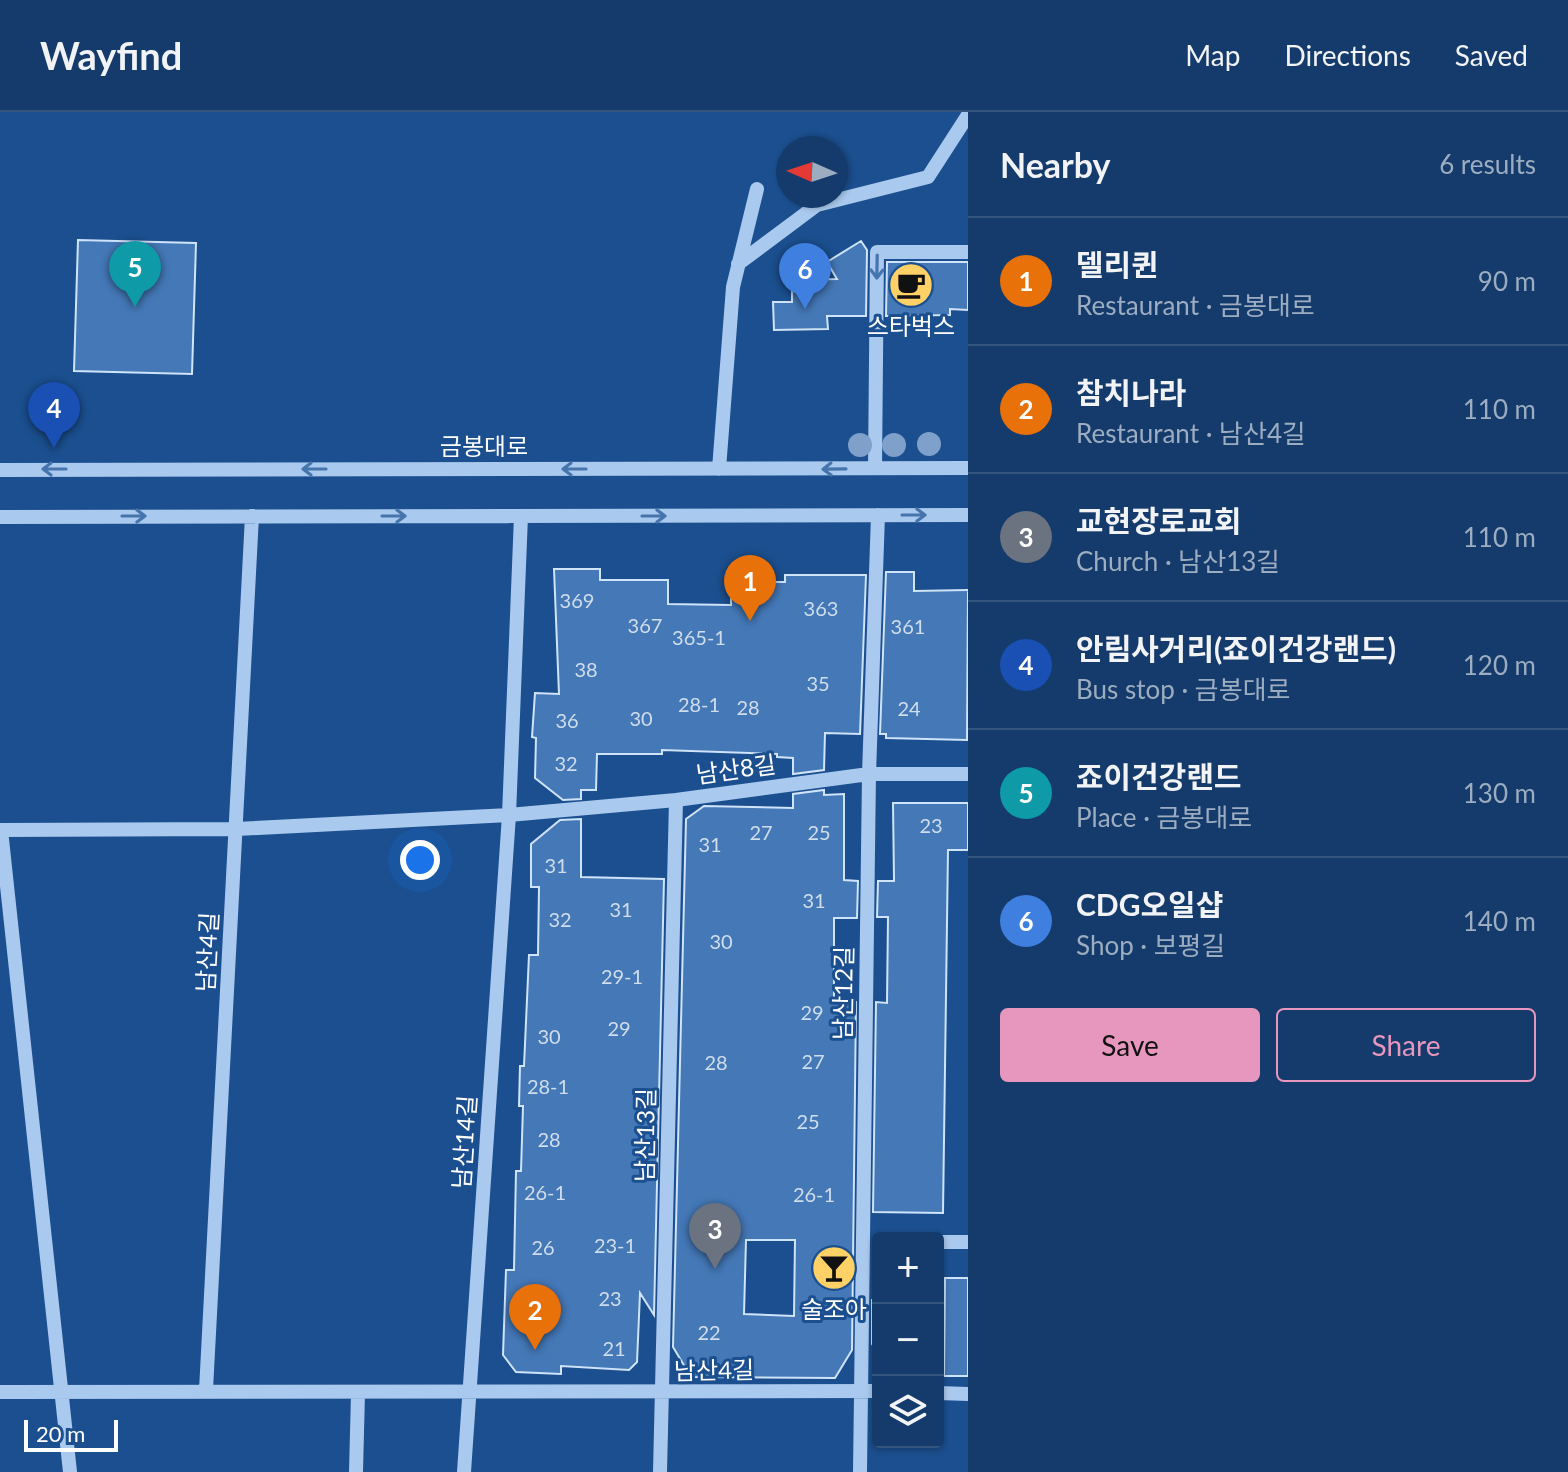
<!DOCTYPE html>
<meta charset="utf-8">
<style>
:root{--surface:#143b6b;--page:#214673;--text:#f1f3f6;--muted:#9dadc1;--line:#33557e;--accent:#e797bd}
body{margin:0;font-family:Lato,"Noto Sans KR",sans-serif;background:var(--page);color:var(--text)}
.controls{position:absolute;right:24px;bottom:24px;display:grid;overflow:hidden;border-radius:8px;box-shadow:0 2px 6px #0004}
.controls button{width:72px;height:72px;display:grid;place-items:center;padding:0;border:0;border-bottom:2px solid var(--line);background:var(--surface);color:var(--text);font:40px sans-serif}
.compass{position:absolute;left:776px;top:24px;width:72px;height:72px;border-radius:50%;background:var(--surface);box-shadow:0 2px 6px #0004;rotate:273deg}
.scale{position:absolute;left:24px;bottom:20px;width:94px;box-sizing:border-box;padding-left:8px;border:4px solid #fff;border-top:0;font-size:22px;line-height:28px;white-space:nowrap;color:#fff;-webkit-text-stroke:6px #1b4f8f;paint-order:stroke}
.you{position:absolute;left:420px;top:748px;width:28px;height:28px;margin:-20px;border:6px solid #fff;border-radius:50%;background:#1a73e8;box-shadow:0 0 0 12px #1a73e833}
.badge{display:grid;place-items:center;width:52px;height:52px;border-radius:50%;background:var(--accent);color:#fff;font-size:26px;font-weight:700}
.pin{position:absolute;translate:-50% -66px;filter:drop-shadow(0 2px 4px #0008)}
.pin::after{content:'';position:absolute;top:42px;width:28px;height:24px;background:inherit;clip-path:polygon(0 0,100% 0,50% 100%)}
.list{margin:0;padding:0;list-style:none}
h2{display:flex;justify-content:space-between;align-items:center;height:104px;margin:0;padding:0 32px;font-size:34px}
h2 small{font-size:26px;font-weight:400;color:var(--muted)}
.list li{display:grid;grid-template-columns:52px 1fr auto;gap:24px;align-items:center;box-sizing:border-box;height:128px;padding:0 32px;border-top:2px solid var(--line)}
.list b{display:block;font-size:30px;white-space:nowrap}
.list p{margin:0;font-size:26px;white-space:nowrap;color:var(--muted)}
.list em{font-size:26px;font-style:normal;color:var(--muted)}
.actions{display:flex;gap:16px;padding:24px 32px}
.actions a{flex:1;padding:18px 0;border:2px solid var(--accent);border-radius:8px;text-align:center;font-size:28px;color:var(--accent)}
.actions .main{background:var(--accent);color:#111}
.icon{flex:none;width:44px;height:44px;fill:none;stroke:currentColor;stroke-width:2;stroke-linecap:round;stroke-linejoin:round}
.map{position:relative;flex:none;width:968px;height:1360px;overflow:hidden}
header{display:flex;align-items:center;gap:48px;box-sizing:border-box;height:112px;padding:0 40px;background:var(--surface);border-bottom:2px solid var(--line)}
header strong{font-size:38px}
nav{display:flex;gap:44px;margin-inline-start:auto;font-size:28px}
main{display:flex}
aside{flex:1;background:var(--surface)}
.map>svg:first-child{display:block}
</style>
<header>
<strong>Wayfind</strong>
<nav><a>Map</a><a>Directions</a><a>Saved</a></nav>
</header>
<main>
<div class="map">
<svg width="968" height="1360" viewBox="0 0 968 1360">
<rect width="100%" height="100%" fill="#1b4f8f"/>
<!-- building -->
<path fill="#4478b7" stroke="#cfe3fa" stroke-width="2" fill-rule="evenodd" d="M 78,128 L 196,131 L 192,262 L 74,259 Z
M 861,129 L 867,138 L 866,204 L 827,204 L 828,217 L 774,218 L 773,190 L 792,190 L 792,168 L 837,167 L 827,150 Z
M 887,150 L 968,150 L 968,198 L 950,197 L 950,203 L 886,204 Z
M 554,457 L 600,457 L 600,468 L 668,468 L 668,492 L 731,493 L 731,470 L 785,470 L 785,463 L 866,463 L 860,622 L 825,621 L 824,658 L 793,662 L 793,646 L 777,645 L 777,642 L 662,638 L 662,642 L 597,642 L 596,678 L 581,678 L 581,687 L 563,688 L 535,666 L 536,626 L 532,625 L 535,581 L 559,582 Z
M 886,460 L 914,460 L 914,479 L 968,478 L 967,628 L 886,626 L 886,622 L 880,622 Z
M 824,678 L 824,683 L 844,682 L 844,768 L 858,769 L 857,806 L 834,806 L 834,889 L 856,890 L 852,1238 L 835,1266 L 691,1265 L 673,1235 L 686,707 L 704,694 L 793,696 L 793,682 ZM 746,1128 L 795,1128 L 794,1204 L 744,1202 Z
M 893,691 L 968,691 L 968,738 L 948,738 L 943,1101 L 873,1100 L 876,890 L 887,891 L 888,805 L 877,805 L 878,769 L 894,769 Z
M 581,707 L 581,765 L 664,767 L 654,1203 L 640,1181 L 637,1250 L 629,1258 L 561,1254 L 561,1262 L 516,1260 L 503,1243 L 506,1158 L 514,1158 L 516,1059 L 521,1059 L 523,994 L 519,994 L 520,954 L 524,954 L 529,843 L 538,843 L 539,775 L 531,775 L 531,732 L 560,708 Z
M 945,1166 L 968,1166 L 968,1264 L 944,1264 Z
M 872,1188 L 878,1188 L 878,1241 L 872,1232 Z"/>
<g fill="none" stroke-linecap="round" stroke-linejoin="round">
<!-- minor -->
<path stroke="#a9c9ee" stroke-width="14" d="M 738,152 L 817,93 L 928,65 L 968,3
M 875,356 L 877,140 L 968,140
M 719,357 L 733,175 L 757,77
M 0,358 L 968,356
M 0,405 L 968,403
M 0,718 L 237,717 L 509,703 L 676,688 L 869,662 L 968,662
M 1,718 L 70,1360
M 938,1130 L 968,1130
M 206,1278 L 252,404
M 0,1280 L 878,1279
M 938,1281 L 968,1282
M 356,1360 L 358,1281
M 464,1360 L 509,703 L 521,404
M 660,1360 L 676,688
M 860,1360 L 869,662 L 878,403"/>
</g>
<!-- trees -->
<g fill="#7ea0ca">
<circle cx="929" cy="332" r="12"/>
<circle cx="860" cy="333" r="12"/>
<circle cx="894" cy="333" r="12"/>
</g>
<!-- one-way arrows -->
<defs><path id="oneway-shaft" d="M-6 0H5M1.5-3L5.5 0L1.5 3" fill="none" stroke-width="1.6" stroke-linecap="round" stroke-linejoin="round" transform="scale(2)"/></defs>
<g stroke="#4674ac">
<use href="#oneway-shaft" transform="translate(877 155) rotate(91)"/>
<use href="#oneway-shaft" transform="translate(54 357) rotate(180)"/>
<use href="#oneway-shaft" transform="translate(314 357) rotate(180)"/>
<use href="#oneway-shaft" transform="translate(574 357) rotate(-180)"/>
<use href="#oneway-shaft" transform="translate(834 357) rotate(179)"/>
<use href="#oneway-shaft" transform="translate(914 403)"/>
<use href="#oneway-shaft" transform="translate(134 404)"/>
<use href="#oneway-shaft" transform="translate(394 404)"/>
<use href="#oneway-shaft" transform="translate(654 404)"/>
</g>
<!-- icons -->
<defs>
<g id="cafe-disc" transform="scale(2.3)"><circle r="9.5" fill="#ffd166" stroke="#1b4f8f"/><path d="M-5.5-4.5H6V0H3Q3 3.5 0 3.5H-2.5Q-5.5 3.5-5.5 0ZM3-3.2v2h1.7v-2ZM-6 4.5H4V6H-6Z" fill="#111"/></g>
<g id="bar-disc" transform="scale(2.3)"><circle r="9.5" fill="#ffd166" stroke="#1b4f8f"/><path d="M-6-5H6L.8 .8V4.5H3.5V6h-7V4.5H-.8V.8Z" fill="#111"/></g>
</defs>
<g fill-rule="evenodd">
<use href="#cafe-disc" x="911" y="173"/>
<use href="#bar-disc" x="834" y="1156"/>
</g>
<g text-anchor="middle" stroke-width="6" stroke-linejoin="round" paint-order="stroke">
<!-- number labels -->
<g font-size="20" fill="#d0dded">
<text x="577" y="496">369</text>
<text x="821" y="504">363</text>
<text x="645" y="521">367</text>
<text x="908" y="522">361</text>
<text x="699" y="533">365-1</text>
<text x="586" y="565">38</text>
<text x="818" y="579">35</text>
<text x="699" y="600">28-1</text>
<text x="748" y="603">28</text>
<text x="909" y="604">24</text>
<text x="641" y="614">30</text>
<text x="567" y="616">36</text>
<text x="566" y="659">32</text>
<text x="931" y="721">23</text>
<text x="761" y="728">27</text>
<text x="819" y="728">25</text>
<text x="710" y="740">31</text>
<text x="556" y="761">31</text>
<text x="814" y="796">31</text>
<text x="621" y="805">31</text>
<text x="560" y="815">32</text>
<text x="721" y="837">30</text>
<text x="622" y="872">29-1</text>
<text x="812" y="908">29</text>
<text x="619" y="924">29</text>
<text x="549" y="932">30</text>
<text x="813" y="957">27</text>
<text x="716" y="958">28</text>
<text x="548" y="982">28-1</text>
<text x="808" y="1017">25</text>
<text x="549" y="1035">28</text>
<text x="545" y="1088">26-1</text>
<text x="814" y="1090">26-1</text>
<text x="615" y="1141">23-1</text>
<text x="543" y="1143">26</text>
<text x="610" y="1194">23</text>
<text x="709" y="1228">22</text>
<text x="614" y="1244">21</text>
</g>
<!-- poi labels -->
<g font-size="24" fill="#fff" stroke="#1b4f8f">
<text x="911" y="223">스타벅스</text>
<text x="834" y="1206">술조아</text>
</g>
<!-- street labels -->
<g font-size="24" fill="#fff" stroke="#1b4f8f">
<text x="484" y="343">금봉대로</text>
<text transform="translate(736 658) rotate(-8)" y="8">남산8길</text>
<text transform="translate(208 840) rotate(-87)" y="8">남산4길</text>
<text transform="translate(844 881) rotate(-89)" y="8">남산12길</text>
<text transform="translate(646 1023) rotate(-89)" y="8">남산13길</text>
<text transform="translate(465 1030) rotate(-86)" y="8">남산14길</text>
<text transform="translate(714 1259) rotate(-1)" y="8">남산4길</text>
</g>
</g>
</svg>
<div class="controls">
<button>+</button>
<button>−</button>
<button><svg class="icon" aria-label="layers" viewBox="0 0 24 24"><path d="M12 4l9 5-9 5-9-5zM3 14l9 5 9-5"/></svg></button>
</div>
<svg class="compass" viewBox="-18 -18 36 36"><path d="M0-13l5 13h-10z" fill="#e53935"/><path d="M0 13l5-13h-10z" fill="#9dadc1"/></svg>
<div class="scale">20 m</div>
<div class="you"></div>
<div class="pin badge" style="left:750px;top:509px;background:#e8710a">1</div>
<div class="pin badge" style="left:535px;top:1238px;background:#e8710a">2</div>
<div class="pin badge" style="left:715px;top:1157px;background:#6b7280">3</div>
<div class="pin badge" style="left:54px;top:336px;background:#1a4fb4">4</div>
<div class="pin badge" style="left:135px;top:195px;background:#0f9aa8">5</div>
<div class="pin badge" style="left:805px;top:197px;background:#3f7fe0">6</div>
</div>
<aside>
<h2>Nearby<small>6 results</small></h2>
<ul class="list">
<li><span class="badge" style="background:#e8710a">1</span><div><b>델리퀸</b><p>Restaurant · 금봉대로</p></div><em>90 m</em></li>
<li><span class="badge" style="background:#e8710a">2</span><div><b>참치나라</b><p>Restaurant · 남산4길</p></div><em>110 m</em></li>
<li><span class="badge" style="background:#6b7280">3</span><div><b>교현장로교회</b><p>Church · 남산13길</p></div><em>110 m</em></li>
<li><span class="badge" style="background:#1a4fb4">4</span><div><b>안림사거리(죠이건강랜드)</b><p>Bus stop · 금봉대로</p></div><em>120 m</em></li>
<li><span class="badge" style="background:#0f9aa8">5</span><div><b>죠이건강랜드</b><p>Place · 금봉대로</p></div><em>130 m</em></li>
<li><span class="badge" style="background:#3f7fe0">6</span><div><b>CDG오일샵</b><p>Shop · 보평길</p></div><em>140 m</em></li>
</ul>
<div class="actions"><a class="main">Save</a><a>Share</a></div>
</aside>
</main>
